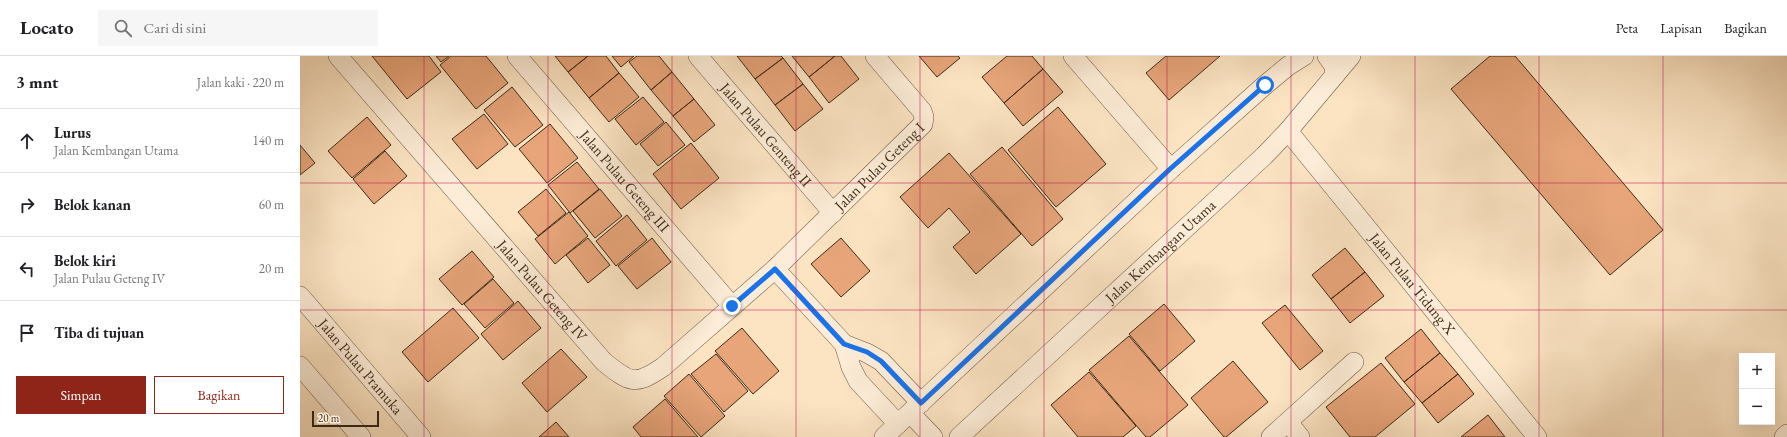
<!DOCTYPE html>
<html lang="id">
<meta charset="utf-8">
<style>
:root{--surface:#fff;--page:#f6f6f6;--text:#202124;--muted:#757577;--line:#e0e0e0;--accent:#8f2418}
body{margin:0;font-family:"EB Garamond",serif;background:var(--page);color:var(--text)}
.controls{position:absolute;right:12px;bottom:12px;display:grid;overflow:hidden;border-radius:0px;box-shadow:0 4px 16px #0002}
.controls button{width:36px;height:36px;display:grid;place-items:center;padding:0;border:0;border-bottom:1px solid var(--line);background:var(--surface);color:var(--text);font:20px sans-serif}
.scale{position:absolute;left:12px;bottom:10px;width:67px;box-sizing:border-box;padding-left:4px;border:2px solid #3c2a18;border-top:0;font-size:11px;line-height:14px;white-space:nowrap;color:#3c2a18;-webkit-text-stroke:3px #fdedd8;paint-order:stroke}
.stop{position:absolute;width:12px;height:12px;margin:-9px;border:3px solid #1a73e8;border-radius:50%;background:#fff}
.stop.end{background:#1a73e8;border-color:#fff;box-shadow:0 1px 4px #0008}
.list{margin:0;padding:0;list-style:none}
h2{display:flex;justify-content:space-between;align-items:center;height:52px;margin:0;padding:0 16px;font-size:17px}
h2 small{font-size:13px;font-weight:400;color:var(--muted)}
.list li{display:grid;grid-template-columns:26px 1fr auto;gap:12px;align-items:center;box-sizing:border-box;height:64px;padding:0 16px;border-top:1px solid var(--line)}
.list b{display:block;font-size:15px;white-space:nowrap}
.list p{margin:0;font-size:13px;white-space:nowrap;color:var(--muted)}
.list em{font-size:13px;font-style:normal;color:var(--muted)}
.actions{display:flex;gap:8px;padding:12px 16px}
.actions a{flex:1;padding:9px 0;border:1px solid var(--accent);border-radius:0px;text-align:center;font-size:14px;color:var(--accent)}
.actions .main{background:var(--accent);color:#fff}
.icon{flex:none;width:22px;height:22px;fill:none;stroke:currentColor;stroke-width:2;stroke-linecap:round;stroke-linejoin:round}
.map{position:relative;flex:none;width:1487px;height:381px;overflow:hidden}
header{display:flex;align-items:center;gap:24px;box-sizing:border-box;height:56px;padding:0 20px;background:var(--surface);border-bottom:1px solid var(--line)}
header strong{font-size:19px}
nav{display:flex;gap:22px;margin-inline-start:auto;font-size:14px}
.search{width:280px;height:36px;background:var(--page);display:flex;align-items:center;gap:10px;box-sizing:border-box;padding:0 14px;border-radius:0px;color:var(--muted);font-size:15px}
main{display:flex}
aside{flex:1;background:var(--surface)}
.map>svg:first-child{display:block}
</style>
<header>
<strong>Locato</strong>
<div class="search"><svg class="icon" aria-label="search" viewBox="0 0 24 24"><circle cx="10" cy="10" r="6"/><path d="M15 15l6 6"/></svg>Cari di sini</div>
<nav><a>Peta</a><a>Lapisan</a><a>Bagikan</a></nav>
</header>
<main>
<aside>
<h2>3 mnt<small>Jalan kaki · 220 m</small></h2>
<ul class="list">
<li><svg class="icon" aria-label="ahead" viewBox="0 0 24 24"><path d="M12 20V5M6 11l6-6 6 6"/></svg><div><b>Lurus</b><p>Jalan Kembangan Utama</p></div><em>140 m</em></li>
<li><svg class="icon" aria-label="right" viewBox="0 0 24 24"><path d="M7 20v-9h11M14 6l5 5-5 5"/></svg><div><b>Belok kanan</b></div><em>60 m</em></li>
<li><svg class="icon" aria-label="left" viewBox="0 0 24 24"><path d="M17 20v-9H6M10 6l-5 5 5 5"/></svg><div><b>Belok kiri</b><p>Jalan Pulau Geteng IV</p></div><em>20 m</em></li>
<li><svg class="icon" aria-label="arrive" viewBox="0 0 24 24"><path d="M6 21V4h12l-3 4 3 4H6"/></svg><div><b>Tiba di tujuan</b></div></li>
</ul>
<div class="actions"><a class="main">Simpan</a><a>Bagikan</a></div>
</aside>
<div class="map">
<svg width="1487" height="381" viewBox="0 0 1487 381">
<rect width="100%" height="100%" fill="#fce4c3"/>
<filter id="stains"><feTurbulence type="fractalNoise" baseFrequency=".005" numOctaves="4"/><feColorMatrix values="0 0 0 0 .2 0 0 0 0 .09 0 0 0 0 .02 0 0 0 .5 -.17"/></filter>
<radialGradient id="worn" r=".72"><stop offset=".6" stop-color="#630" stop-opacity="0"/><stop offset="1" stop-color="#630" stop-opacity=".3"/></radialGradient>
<!-- building -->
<path fill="#e8a57a" stroke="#3c2a18" d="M 72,0 L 129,0 L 141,16 L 107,43 Z
M 136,0 L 149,0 L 141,6 Z
M 151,0 L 186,0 L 208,27 L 176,53 L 140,9 Z
M 255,0 L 288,0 L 268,16 Z
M 288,0 L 306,0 L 319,17 L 289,42 L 268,16 Z
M 312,0 L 334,0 L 321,11 Z
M 337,0 L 359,0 L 372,16 L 351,34 L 329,6 Z
M 437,0 L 481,0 L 483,2 L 455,23 Z
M 492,0 L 535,0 L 509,21 Z
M 535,0 L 541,0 L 559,23 L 529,47 L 509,21 Z
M 619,0 L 658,0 L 660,2 L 637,21 Z
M 707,0 L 732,0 L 743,13 L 704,47 L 682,21 Z
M 866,0 L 920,0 L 869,44 L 846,17 Z
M 1190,0 L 1215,0 L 1363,174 L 1310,219 L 1151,33 Z
M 483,2 L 503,28 L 475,49 L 455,23 Z
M 743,13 L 763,36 L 723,70 L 704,47 Z
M 372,16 L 394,43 L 373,60 L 351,34 Z
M 319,17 L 339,41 L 309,66 L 289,42 Z
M 503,28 L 523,53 L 495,75 L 475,49 Z
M 212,31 L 243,69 L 215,91 L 184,54 Z
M 343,41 L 364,66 L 336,89 L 315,63 Z
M 394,43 L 415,69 L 394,86 L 373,60 Z
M 758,51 L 806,108 L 756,151 L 708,94 Z
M 184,58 L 208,88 L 177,113 L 152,83 Z
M 67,61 L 91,89 L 52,122 L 28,95 Z
M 366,66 L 385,89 L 358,110 L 340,88 Z
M 250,68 L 278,102 L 247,127 L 219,93 Z
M 391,87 L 419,122 L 381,153 L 353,118 Z
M 0,89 L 15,107 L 0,119 Z
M 702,91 L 763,163 L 732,190 L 670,118 Z
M 85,95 L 107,120 L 74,148 L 53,123 Z
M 649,97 L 721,178 L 676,218 L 653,191 L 670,176 L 649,152 L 628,172 L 600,141 Z
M 277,106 L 299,133 L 270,157 L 248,129 Z
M 246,133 L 266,157 L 238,180 L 218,156 Z
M 300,133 L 322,160 L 295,182 L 273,155 Z
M 269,156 L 288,180 L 255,208 L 235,183 Z
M 327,159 L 347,184 L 316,210 L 296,185 Z
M 288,182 L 310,209 L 288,227 L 266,199 Z
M 352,182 L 371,206 L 337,233 L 318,210 Z
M 541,182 L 570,215 L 541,241 L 511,208 Z
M 1045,192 L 1065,216 L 1031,243 L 1012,219 Z
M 172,195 L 194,221 L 162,249 L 139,223 Z
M 1065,216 L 1084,240 L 1050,267 L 1031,243 Z
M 193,223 L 214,247 L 185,272 L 164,248 Z
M 218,245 L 241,272 L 203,304 L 181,278 Z
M 864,248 L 895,285 L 860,315 L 829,278 Z
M 985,249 L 1023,295 L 1000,314 L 962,267 Z
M 153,252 L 179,282 L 128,326 L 102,296 Z
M 442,272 L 479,315 L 453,338 L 415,295 Z
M 1121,273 L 1140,297 L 1104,326 L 1085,302 Z
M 829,280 L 888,349 L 850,381 L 846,381 L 789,314 Z
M 261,293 L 287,321 L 247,356 L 222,327 Z
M 1140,297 L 1158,318 L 1122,347 L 1104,326 Z
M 416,298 L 448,335 L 424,356 L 391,318 Z
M 933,305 L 968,346 L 926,381 L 924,381 L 891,342 Z
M 1081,307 L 1115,348 L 1075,381 L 1050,381 L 1026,351 Z
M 789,316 L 836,370 L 823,381 L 778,381 L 751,349 Z
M 389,318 L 425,360 L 401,381 L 364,340 Z
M 1158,318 L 1174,338 L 1138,367 L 1122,347 Z
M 365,343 L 398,381 L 341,381 L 333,371 Z
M 1188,359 L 1205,381 L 1161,381 Z
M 256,366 L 269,381 L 239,381 Z"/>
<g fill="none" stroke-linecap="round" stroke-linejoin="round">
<!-- street casing -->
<g stroke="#6c5843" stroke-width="20">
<g id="street">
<path id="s1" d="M 38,0 L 304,306 C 330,327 335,330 363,311 L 475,213 L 623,68 L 624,61 L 622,55 L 575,0"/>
<path id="s2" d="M 217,0 L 432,250"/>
<path id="s3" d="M 398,0 L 533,157"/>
<path d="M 773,0 L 871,113"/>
<path d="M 1027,0 L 1034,10 L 1035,19"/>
<path id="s4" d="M 988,75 L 1237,381"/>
<path d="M 475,213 L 544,288 L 551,311 L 558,325 L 598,368"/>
<path id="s5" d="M 0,240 L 121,381"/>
<path d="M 544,288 L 567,297 L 581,305 L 621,347"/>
<path d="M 0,310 L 61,381"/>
<path d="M 610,357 L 633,381"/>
<path d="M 988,366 L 1000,381"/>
<path d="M 584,381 L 871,113 L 965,29 L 988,10 L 1004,0"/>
<path id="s6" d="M 659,381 L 964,100 L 988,75 L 1051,0"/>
<path d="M 971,381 L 1054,306"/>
<path d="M 1484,381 L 1487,378"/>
</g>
</g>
<!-- street -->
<use href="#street" stroke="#fdedd8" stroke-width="19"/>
</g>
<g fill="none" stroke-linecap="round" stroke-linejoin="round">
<!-- route -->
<path stroke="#1a73e8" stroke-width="5" d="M 432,250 L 475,213 L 544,288 L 567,296 L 581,305 L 621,347 L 870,113 L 965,29"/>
</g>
<!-- grid -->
<path fill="none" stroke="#c2185b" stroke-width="1" stroke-opacity="0.55" d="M 124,0 L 124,381M 248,0 L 248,381M 372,0 L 372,381M 496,0 L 496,381M 620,0 L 620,381M 744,0 L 744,381M 867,0 L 867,381M 991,0 L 991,381M 1115,0 L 1115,381M 1239,0 L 1239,381M 1363,0 L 1363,381M 0,127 L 1487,127M 0,254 L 1487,254"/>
<g text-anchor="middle" stroke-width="3.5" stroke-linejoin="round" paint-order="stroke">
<!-- street labels -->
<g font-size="15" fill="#3c2a18" stroke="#fdedd8">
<text dy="5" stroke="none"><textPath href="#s3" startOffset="104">Jalan Pulau Genteng II</textPath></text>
<text dy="5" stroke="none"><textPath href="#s1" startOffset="768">Jalan Pulau Geteng I</textPath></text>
<text dy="5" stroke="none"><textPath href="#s2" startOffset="165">Jalan Pulau Geteng III</textPath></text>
<text dy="5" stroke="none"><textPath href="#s6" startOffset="274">Jalan Kembangan Utama</textPath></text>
<text dy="5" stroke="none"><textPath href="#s4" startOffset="197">Jalan Pulau Tidung X</textPath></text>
<text dy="5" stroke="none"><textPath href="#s1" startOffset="311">Jalan Pulau Geteng IV</textPath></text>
<text dy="5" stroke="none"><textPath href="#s5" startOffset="93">Jalan Pulau Pramuka</textPath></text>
</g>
</g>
<rect width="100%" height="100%" filter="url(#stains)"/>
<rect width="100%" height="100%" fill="url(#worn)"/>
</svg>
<div class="controls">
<button>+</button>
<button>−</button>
</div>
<div class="scale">20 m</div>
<div class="stop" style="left:965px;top:29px"></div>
<div class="stop end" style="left:432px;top:250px"></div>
</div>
</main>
